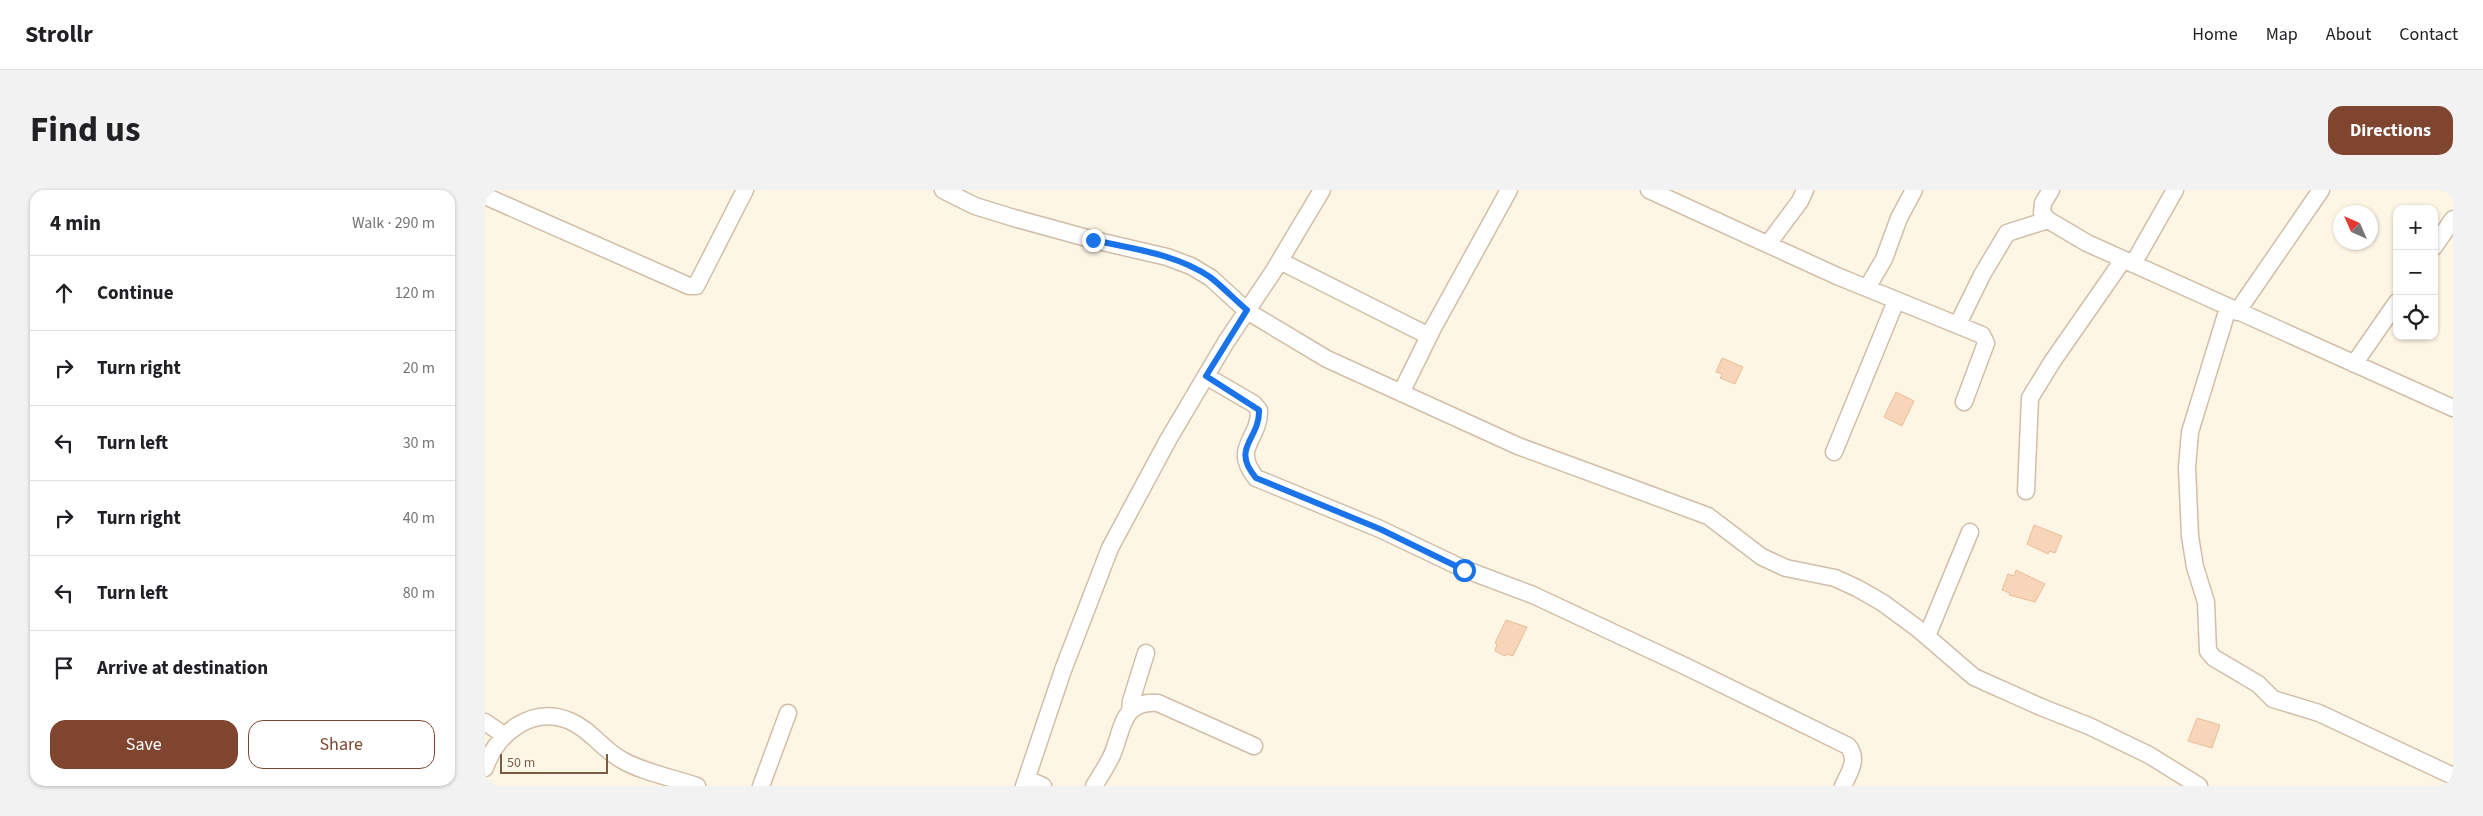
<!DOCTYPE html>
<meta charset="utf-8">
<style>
:root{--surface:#fff;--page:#f2f2f2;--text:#202124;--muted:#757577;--line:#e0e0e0;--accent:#7f452f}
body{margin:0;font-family:"Source Sans 3",sans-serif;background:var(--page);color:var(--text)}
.controls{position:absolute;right:15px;top:15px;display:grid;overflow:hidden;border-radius:10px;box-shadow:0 1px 4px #0004}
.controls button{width:45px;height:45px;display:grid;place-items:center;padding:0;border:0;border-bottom:1px solid var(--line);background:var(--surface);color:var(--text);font:25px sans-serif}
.compass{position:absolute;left:1848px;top:15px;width:45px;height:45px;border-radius:50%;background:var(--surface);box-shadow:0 1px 4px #0004;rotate:315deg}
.scale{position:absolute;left:15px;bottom:12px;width:108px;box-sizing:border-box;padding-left:5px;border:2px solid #7a5c46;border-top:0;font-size:14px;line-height:18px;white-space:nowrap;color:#7a5c46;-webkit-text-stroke:4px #fff9ec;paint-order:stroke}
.stop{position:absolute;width:15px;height:15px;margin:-11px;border:4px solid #1a73e8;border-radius:50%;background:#fff}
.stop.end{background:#1a73e8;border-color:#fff;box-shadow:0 1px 5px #0008}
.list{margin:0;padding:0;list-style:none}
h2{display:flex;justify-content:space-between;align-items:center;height:65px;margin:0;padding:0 20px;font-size:21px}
h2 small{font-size:16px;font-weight:400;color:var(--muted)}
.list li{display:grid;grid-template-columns:32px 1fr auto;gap:15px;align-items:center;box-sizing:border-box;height:75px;padding:0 20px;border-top:1px solid var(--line)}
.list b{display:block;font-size:19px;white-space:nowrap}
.list em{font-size:16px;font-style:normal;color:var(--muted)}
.actions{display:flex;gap:10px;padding:15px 20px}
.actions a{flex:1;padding:11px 0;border:1px solid var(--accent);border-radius:15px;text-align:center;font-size:18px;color:var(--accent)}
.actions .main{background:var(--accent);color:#fff}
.icon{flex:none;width:28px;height:28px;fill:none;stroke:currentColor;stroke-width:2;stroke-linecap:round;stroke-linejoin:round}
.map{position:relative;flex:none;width:1968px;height:596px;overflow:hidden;border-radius:15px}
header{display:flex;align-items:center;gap:30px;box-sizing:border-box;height:70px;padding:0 25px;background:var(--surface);border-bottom:1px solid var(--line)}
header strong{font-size:24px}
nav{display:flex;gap:28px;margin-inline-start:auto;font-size:18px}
.intro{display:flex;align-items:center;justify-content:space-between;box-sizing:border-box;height:120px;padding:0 30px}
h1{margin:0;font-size:35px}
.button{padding:12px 22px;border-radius:15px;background:var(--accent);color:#fff;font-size:18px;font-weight:700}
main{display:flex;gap:30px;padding:0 30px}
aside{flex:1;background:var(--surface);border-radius:15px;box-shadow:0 1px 4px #0004}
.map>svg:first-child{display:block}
</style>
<header>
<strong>Strollr</strong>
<nav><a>Home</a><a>Map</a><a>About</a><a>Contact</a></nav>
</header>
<div class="intro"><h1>Find us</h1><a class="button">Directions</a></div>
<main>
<aside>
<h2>4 min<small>Walk · 290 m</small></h2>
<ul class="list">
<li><svg class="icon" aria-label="ahead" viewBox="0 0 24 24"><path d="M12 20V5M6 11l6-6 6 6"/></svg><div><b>Continue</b></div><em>120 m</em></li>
<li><svg class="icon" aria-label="right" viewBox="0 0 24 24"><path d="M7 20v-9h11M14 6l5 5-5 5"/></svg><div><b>Turn right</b></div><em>20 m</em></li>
<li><svg class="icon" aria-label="left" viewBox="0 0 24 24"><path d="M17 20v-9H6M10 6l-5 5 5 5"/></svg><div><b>Turn left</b></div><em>30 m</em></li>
<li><svg class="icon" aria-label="right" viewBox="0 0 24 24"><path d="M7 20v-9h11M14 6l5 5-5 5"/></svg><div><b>Turn right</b></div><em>40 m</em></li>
<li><svg class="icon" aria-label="left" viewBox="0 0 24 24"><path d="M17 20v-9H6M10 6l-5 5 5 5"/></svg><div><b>Turn left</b></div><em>80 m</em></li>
<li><svg class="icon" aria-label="arrive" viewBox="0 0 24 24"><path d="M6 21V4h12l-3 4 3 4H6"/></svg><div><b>Arrive at destination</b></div></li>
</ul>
<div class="actions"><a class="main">Save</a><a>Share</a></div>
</aside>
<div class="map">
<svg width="1968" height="596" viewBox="0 0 1968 596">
<rect width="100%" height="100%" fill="#fef6e4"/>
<!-- building -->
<path fill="#f7d5b9" stroke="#ebbd97" d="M 1237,168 L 1258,177 L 1250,194 L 1235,188 L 1237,184 L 1231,182 Z
M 1411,202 L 1429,211 L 1417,236 L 1399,227 Z
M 1549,335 L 1577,346 L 1570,363 L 1564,361 L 1563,364 L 1542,354 Z
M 1531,380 L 1560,394 L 1550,412 L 1524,405 L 1525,403 L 1517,400 L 1523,384 L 1529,386 Z
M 1021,430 L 1042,437 L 1028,466 L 1022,464 L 1020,466 L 1010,461 L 1012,454 L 1010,453 Z
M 1712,528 L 1735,535 L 1727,558 L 1703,551 Z"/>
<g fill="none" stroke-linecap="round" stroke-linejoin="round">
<!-- minor casing -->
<g stroke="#d1bea8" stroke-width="19">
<path id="minor" d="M 458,0 L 490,16 L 529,28 L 609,50 L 682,67 L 706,76 L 726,88 L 762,121 L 842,169 L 1033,256 L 1223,326 L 1277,367 L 1301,378 L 1350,388 L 1372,398 L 1398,413 L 1432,438 L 1489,487 L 1556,517 L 1604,536 L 1664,565 L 1714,596
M 1164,0 L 1352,86 L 1497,145 L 1501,153 L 1479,212
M 1566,0 L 1558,13 L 1557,23 L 1563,30 L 1602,53 L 1968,218
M 0,6 L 204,96 L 211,96 L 260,0
M 1283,54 L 1315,11 L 1320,0
M 1949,57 L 1968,29
M 795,71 L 944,146
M 1648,74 L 1690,0
M 1382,98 L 1399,69 L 1414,28 L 1429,0
M 1743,118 L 1705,242 L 1702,277 L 1705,346 L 1710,377 L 1721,412 L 1723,461 L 1729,468 L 1773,494 L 1788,509 L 1834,523 L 1968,586
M 1752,122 L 1836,0
M 1473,134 L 1497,85 L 1522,43 L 1563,30
M 1869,174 L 1912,112
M 721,186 L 769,214 L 774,220 C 775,250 746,257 771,288 L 895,339 L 979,379 L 1048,405 L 1202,477 L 1363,556 C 1374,569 1364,583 1358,596
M 916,203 L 948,138 L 1024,0
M 1349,262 L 1411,111
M 1541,301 L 1545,208 L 1567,172 L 1638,70
M 1442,446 L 1485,342
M 645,521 L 646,511 L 661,463
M 0,532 L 19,545
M 0,578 C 12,543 47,515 85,531 C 106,540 118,560 137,570 C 157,582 189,588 212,596
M 542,589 L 558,596
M 276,596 L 303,523
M 539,596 L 578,480 L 625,358 L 683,250 L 741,152 L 788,82 L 837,0
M 609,596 C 615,586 622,576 627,565 C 638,540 636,510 673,513 L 769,556"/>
</g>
<!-- minor -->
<use href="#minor" stroke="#fff" stroke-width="16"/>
</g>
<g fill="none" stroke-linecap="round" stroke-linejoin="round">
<!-- route -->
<path stroke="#1a73e8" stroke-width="6" d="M 608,50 C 648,59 691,64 725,87 C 738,97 750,110 762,120 L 721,186 L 774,220 C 775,250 745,257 771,288 L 895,339 L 979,380"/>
</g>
</svg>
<div class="controls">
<button>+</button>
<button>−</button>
<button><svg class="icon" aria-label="locate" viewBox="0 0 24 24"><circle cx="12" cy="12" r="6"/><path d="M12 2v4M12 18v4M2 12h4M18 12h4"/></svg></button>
</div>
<svg class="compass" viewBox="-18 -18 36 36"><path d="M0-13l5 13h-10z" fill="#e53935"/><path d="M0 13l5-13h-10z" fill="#757577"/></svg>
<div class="scale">50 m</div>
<div class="stop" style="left:979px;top:380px"></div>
<div class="stop end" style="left:608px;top:50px"></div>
</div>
</main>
